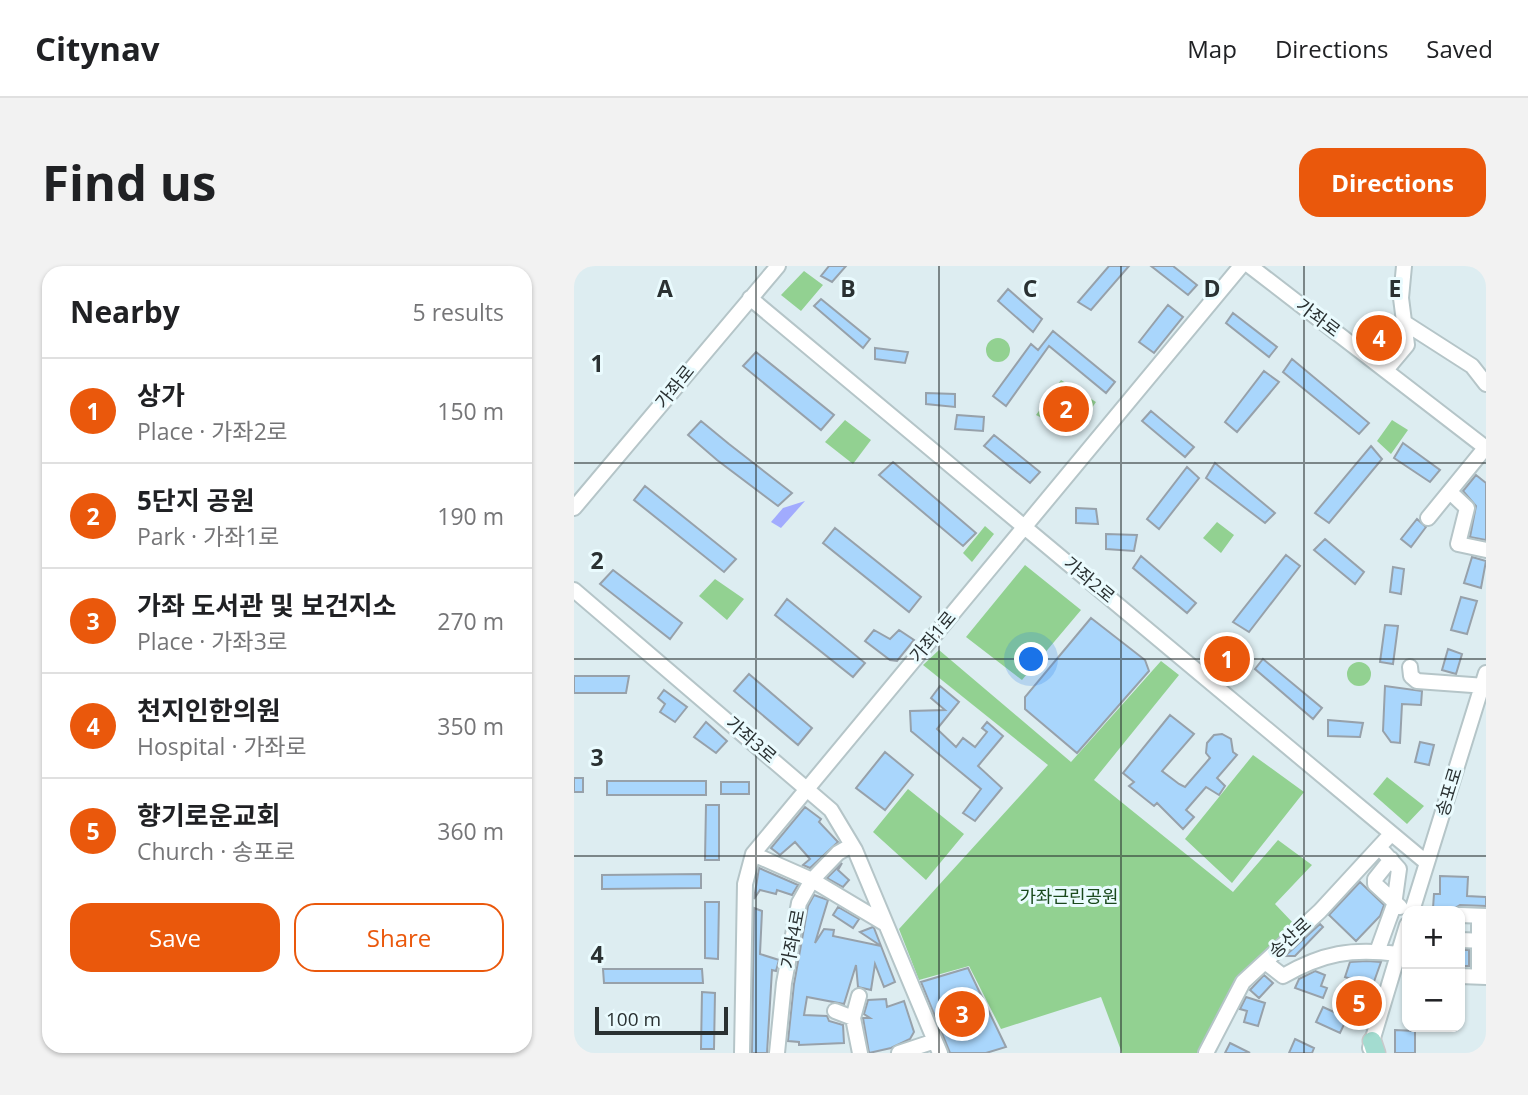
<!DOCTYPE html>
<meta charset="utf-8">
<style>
:root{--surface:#fff;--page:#f2f2f2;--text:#202124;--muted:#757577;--line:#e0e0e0;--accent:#ea580c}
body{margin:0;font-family:"Open Sans","Noto Sans KR",sans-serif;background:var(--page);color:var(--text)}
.controls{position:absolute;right:21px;bottom:21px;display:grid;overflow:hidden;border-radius:14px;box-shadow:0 2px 5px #0004}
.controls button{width:63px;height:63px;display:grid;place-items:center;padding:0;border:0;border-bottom:2px solid var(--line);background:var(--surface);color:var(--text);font:35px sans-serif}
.scale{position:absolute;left:21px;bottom:18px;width:133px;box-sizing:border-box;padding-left:7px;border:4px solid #2a3132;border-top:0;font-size:19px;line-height:24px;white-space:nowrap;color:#2a3132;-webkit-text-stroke:5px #eafbfe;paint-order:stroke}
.you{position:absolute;left:458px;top:394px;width:24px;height:24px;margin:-18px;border:5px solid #fff;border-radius:50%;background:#1a73e8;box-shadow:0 0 0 10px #1a73e833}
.badge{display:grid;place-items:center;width:46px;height:46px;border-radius:50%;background:var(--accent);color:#fff;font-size:23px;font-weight:700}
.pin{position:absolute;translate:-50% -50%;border:4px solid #fff;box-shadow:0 2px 7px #0006}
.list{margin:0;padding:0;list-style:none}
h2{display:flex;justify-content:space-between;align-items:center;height:91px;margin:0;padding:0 28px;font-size:30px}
h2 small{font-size:23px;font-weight:400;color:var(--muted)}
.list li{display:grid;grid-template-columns:46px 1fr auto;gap:21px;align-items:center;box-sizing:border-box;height:105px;padding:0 28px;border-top:2px solid var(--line)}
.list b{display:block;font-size:26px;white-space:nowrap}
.list p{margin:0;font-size:23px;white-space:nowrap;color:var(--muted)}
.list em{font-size:23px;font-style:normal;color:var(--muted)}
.actions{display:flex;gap:14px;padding:21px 28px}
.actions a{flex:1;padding:16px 0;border:2px solid var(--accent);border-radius:21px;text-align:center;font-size:24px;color:var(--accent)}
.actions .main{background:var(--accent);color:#fff}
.map{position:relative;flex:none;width:912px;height:787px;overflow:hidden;border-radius:21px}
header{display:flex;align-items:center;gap:42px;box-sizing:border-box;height:98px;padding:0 35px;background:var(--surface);border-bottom:2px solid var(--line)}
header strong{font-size:33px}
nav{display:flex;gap:38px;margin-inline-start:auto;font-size:24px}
.intro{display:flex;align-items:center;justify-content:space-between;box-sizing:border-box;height:168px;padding:0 42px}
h1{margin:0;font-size:49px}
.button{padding:18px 32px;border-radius:21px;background:var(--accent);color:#fff;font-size:24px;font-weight:700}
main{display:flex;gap:42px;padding:0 42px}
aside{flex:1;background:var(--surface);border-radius:21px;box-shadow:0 2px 5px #0004}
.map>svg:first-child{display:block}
</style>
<header>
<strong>Citynav</strong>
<nav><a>Map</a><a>Directions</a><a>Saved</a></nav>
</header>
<div class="intro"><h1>Find us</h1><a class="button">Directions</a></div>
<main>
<aside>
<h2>Nearby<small>5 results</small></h2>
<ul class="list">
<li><span class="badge">1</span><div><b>상가</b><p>Place · 가좌2로</p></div><em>150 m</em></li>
<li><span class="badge">2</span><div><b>5단지 공원</b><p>Park · 가좌1로</p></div><em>190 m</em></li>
<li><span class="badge">3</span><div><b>가좌 도서관 및 보건지소</b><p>Place · 가좌3로</p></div><em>270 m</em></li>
<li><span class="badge">4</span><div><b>천지인한의원</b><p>Hospital · 가좌로</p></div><em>350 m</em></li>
<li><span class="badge">5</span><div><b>향기로운교회</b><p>Church · 송포로</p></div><em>360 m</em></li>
</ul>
<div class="actions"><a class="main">Save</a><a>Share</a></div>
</aside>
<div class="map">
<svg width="912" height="787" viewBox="0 0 912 787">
<rect width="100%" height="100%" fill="#ddedf1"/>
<!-- green -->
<path fill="#92d191" d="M 230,5 L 249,19 L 227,45 L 207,29 Z
M412 84a12 12 0 1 1 24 0a12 12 0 1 1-24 0Z
M 487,114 L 522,136 L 500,168 L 462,149 Z
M 271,154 L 297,174 L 279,198 L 251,176 Z
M 818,154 L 834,164 L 817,188 L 803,175 Z
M 643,256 L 660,269 L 647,287 L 629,272 Z
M 411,260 L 420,268 L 398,296 L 389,287 Z
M 451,299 L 507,344 L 448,414 L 392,371 Z
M 141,313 L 170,333 L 153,354 L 125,330 Z
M 365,384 L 497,496 L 587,395 L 605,409 L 520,514 L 659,626 L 704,574 L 738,599 L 701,638 L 720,658 L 662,714 L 625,787 L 548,787 L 527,731 L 427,763 L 395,700 L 345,714 L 325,663 L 474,499 L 349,399 Z
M773 408a12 12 0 1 1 24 0a12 12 0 1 1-24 0Z
M 679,489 L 730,526 L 658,617 L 611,573 Z
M 813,511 L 850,540 L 833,558 L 799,528 Z
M 334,523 L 390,568 L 352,614 L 299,566 Z"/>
<!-- water -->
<path fill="#a1abfe" d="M 231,235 L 207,262 L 197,256 L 209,242 Z"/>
<!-- building -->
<path fill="#a9d6fc" stroke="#97a1aa" stroke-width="2" d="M 255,0 L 272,0 L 258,16 L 247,10 Z
M 535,0 L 555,0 L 517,44 L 504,36 Z
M 577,0 L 599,0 L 623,19 L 614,29 Z
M 434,23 L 468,53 L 459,66 L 424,35 Z
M 247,33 L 296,73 L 289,82 L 240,40 Z
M 594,39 L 609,51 L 580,87 L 565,76 Z
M 659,47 L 703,81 L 695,91 L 652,57 Z
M 479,65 L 541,116 L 532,127 L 475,80 L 432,140 L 419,130 L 457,78 L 464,84 Z
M 301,82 L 334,86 L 331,97 L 301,93 Z
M 182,86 L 260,149 L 247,164 L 169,100 Z
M 718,93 L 795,157 L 785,168 L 709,106 Z
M 690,105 L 705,116 L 663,166 L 651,156 Z
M 352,127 L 381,128 L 381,141 L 352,138 Z
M 577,145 L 620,181 L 611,191 L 568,155 Z
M 383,149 L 410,151 L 409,165 L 381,163 Z
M 127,155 L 155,178 L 218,227 L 204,240 L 143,194 L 114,169 Z
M 420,169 L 466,206 L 456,217 L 410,180 Z
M 829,177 L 866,204 L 856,216 L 820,192 Z
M 797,180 L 808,193 L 755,257 L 741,247 Z
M 319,196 L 402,267 L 389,280 L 305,209 Z
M 641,197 L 701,247 L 691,257 L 632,212 Z
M 613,201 L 625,212 L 585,263 L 573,253 Z
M 902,209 L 912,217 L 912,274 L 896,271 L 902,240 L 889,225 Z
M 71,220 L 162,293 L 150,306 L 60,234 Z
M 502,242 L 522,243 L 524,258 L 502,257 Z
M 843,253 L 852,261 L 837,281 L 827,273 Z
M 261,262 L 347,331 L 335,346 L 249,277 Z
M 532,268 L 563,269 L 560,285 L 532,283 Z
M 751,273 L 790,306 L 781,318 L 740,284 Z
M 712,289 L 726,300 L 675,366 L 659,356 Z
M 567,290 L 622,337 L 613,347 L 559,302 Z
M 898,291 L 912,295 L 907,322 L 890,317 Z
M 819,301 L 830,303 L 827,328 L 816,326 Z
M 39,304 L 108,357 L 96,373 L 26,318 Z
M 887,331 L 903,335 L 893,368 L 877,364 Z
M 213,333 L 291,397 L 279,411 L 201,349 Z
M 517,352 L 571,394 L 575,405 L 503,487 L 451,443 L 451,431 Z
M 811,359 L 824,360 L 819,398 L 806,396 Z
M 300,364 L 316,373 L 325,364 L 340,374 L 323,395 L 316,394 L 291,375 Z
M 644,370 L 677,398 L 664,416 L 629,387 Z
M 874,383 L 888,388 L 882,408 L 868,404 Z
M 689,393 L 748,442 L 739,453 L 681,403 Z
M 175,408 L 238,462 L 224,479 L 160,425 Z
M 0,410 L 55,410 L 52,427 L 0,427 Z
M 366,420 L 385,436 L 363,463 L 382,481 L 389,472 L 401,481 L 413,466 L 408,462 L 413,456 L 429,470 L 404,500 L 428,522 L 401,555 L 389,547 L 407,523 L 337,465 L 336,445 L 371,444 L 357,432 Z
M 811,420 L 848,425 L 847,439 L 828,438 L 826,477 L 817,476 L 809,465 Z
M 90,424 L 113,441 L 101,456 L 86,446 L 91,438 L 84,432 Z
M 596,449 L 620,468 L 588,505 L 605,518 L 611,521 L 636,492 L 632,487 L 633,477 L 640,469 L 648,468 L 657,473 L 659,486 L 663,489 L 643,512 L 651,520 L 645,529 L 632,521 L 612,544 L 620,551 L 609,563 L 583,537 L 580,540 L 555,520 L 560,516 L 549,507 Z
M 754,454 L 789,457 L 786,471 L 754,470 Z
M 132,456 L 153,475 L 142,487 L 120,471 Z
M 846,476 L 860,479 L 855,499 L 841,496 Z
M 311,486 L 339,509 L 311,544 L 282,522 Z
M 0,512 L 9,512 L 9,526 L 0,526 Z
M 33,515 L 132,515 L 132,529 L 33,529 Z
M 147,516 L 175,516 L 175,528 L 147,528 Z
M 132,539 L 145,539 L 145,594 L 131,594 Z
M 231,541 L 247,553 L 245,556 L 264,576 L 236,602 L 229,599 L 236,593 L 221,576 L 206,589 L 197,582 Z
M 268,597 L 264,604 L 275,614 L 269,621 L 253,612 Z
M 185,602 L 224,619 L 218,629 L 203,624 L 202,628 L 186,624 L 180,633 Z
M 127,608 L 127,622 L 28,623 L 28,609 Z
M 866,610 L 894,611 L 893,630 L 912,631 L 912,640 L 886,639 L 878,644 L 859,642 L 860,628 L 866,628 Z
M 786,616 L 810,639 L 806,650 L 782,675 L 755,649 Z
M 240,629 L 254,634 L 241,677 L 250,663 L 260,664 L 259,670 L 307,680 L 286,666 L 299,661 L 300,662 L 321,716 L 310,721 L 301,698 L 297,724 L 284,721 L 282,699 L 270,738 L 233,731 L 230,749 L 253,750 L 255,755 L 269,759 L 270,777 L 225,779 L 225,776 L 214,775 L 220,718 L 234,640 Z
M 131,636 L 145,636 L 144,693 L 131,692 Z
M 264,641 L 285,653 L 279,662 L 259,649 Z
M 180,642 L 188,645 L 186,688 L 205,694 L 202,705 L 198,704 L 193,787 L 178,787 Z
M 746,658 L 749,661 L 721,690 L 711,690 Z
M 886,684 L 895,684 L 895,700 L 886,700 Z
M 793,695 L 807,696 L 787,752 L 772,748 L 783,715 L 771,711 L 776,696 Z
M 394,702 L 432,781 L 412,787 L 376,787 L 347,716 Z
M 29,703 L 128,703 L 129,717 L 30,717 Z
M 741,705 L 751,709 L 747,720 L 753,722 L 749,732 L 721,722 L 725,713 Z
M 690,709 L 699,717 L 685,732 L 676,724 Z
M 128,726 L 141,727 L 140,783 L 127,783 Z
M 672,731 L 691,737 L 684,760 L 670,756 L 673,745 L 666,743 Z
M 312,733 L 313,741 L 330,735 L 340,766 L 336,773 L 317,782 L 295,787 L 289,752 L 296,752 L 290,748 L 294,734 Z
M 749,741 L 773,752 L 766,767 L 742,756 Z
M 821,764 L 841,765 L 841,787 L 821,787 Z
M 721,773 L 740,782 L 738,787 L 715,787 Z
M 656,777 L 676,787 L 651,787 Z"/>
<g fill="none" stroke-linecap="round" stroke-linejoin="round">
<!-- minor casing -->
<g stroke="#b5c5c8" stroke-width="18">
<path id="minor" d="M 676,0 L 912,182
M 176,32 L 853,597
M 831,57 L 898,100 L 912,118
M 812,104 L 833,79 L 827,32 L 830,0
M 876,226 L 893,242 L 884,278 L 912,284
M 0,242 L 204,0
M 854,252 L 912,181
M 0,324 L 257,544 L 281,584 L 366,787
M 836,401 L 837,410 L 843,415 L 912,420
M 179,588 L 238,614 L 310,657
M 817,593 L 801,613 L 801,618 L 826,641
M 838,645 L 912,407
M 886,649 L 912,650
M 886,674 L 912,675
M 803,686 L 820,639 L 825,603 L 805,581
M 691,696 L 709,710 C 749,687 778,682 824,688
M 886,710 L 912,711
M 905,710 L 905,650
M 285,730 L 279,752 L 286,787
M 261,745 L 279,752
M 796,782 L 833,659
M 168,787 L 171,618 L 179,588 L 667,0
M 203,787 L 210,717 L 225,637 L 238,614 L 264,587 L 278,579
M 325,787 L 361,775
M 632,787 L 669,716 L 746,645 L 817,568"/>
</g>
<!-- major casing -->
<g stroke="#c8c9ca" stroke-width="21">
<path id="major" d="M 798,775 L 802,787"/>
</g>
<!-- minor -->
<use href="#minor" stroke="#fff" stroke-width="14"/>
<!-- major -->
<use href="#major" stroke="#a3dcd0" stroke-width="18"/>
</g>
<!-- grid -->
<path fill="none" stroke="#2a3132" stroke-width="2" stroke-opacity="0.55" d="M 182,0 L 182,787M 365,0 L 365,787M 547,0 L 547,787M 730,0 L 730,787M 0,197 L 912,197M 0,393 L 912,393M 0,590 L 912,590"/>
<g text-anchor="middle" stroke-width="6" stroke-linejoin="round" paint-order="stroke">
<!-- street labels -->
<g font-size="18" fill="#2a3132" stroke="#eafbfe">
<text transform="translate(744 52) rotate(37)" y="6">가좌로</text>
<text transform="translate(101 121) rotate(-51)" y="6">가좌로</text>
<text transform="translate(515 314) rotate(40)" y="6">가좌2로</text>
<text transform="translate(359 371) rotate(-50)" y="6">가좌1로</text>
<text transform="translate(177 474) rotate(41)" y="6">가좌3로</text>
<text transform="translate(875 526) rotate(-73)" y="6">송포로</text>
<text transform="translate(716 672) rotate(-43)" y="6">송산로</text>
<text transform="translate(219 673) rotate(-79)" y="6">가좌4로</text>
</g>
<!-- park labels -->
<g font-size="18" fill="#19491c" stroke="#eafbfe">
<text x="495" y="637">가좌근린공원</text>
</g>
</g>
<g font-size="23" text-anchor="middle" font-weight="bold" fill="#2a3132" stroke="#eafbfe" stroke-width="6" stroke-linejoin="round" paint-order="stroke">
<text x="91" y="31">A</text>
<text x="274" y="31">B</text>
<text x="456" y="31">C</text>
<text x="638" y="31">D</text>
<text x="821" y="31">E</text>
<text x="23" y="106">1</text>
<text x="23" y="303">2</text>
<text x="23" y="500">3</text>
<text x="23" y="697">4</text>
</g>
</svg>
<div class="controls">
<button>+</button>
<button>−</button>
</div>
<div class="scale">100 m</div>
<div class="you"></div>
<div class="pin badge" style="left:653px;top:393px">1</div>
<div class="pin badge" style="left:492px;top:143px">2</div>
<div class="pin badge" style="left:388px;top:748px">3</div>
<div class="pin badge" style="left:805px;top:72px">4</div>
<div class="pin badge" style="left:785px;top:737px">5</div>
</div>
</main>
